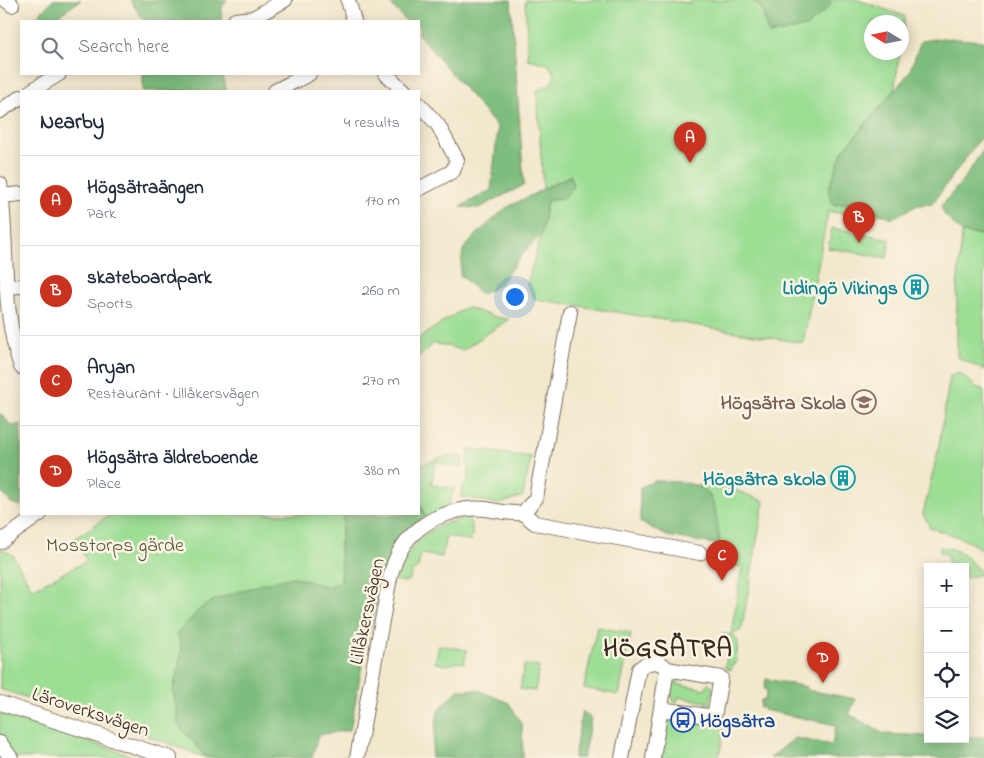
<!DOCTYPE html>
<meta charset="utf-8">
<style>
:root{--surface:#fff;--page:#f6f6f7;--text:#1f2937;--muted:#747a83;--line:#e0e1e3;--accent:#c8321e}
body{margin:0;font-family:"Indie Flower",sans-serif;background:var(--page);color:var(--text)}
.controls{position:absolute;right:15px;bottom:15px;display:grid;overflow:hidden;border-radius:0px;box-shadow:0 2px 12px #0003}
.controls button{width:45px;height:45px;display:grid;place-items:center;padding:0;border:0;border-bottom:1px solid var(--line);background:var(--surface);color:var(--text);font:25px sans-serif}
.compass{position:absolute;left:864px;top:15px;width:45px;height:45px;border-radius:50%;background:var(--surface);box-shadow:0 2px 12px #0003;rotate:280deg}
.you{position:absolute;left:514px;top:296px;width:18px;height:18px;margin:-12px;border:4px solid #fff;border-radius:50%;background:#1a73e8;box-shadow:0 0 0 8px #1a73e833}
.badge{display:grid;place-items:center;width:32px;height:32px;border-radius:50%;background:var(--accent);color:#fff;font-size:16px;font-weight:700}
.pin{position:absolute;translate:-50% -41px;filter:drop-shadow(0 1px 2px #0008)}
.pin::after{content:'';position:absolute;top:26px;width:18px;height:15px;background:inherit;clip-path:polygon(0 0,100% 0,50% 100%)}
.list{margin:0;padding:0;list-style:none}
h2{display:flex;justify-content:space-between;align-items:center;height:65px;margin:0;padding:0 20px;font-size:21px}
h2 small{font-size:16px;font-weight:400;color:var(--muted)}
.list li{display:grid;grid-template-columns:32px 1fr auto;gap:15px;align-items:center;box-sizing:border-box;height:90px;padding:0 20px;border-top:1px solid var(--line)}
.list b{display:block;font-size:19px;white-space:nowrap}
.list p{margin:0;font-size:16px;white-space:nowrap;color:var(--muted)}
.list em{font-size:16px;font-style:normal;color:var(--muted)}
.icon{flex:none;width:28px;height:28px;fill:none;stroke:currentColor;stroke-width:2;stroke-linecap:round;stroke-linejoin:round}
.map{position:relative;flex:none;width:984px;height:758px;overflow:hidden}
.search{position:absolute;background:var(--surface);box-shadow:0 2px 12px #0003;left:20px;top:20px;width:400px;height:55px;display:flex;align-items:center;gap:12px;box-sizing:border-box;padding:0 18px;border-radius:0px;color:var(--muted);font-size:19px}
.panel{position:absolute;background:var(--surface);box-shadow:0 2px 12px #0003;left:20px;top:90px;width:400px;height:425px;border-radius:0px}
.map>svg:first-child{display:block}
</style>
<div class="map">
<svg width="984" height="758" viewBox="0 0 984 758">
<rect width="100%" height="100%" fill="#fcf5e5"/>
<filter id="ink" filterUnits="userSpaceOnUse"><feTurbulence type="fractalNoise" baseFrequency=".02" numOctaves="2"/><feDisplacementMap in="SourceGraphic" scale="10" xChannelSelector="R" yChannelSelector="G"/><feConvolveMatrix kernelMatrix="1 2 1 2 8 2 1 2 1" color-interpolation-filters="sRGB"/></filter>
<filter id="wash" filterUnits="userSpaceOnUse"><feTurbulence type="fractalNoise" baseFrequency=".0096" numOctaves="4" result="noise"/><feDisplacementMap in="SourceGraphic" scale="20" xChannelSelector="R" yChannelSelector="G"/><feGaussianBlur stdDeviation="1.12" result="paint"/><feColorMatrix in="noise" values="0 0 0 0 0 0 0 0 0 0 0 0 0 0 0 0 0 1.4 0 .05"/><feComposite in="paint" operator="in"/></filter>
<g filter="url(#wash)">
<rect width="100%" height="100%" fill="#f2e8cd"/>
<!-- green -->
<path fill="#9dde95" stroke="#6c845a" d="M 525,0 L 662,0 L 690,3 L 692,0 L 752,0 L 762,9 L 769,35 L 831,5 L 830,0 L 858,0 L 905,16 L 902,42 L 902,22 L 872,22 L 872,52 L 900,53 L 894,91 L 842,152 L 833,205 L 857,202 L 886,215 L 828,212 L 803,343 L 549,301 L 535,300 L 527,284 L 541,235 L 547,201 L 563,198 L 558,181 L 543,189 L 537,90 L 550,85 L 555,75 L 548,64 L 528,59 Z
M 832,228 L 890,239 L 887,258 L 828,248 Z
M 962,233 L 984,235 L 984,370 L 957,357 L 957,289 Z
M 466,307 L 495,317 L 509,319 L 463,350 L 434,343 L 419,357 L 419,338 Z
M 960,373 L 976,387 L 984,390 L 984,553 C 975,541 945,532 930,528 L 923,514 L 938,451 L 950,376 Z
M 469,449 L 531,457 L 523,496 L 500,504 L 461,497 L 462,487 L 469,478 L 469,469 L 467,464 Z
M 454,456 L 464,457 L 462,467 L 436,462 L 431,485 L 454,488 L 448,508 L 426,518 L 419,501 L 419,466 L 439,458 Z
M 693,485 L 732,489 L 764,501 L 742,627 L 740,631 L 731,633 L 742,567 L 731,565 L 733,547 L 720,545 L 714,506 L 707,492 Z
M 111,514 L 344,514 L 340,544 L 341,582 L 327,587 L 294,577 L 214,600 L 182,650 L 173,691 L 179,726 L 207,758 L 148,736 L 0,689 L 0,548 L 13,555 L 32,589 L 87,561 L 74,539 Z
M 467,518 C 473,523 473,533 471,541 L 446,536 L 442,557 L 421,554 L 418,568 L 412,571 L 410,579 L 405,582 L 396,581 C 407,544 429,524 467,518 Z
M 940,547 C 962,549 969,559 982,574 L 965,578 L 965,567 L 949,567 L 947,554 L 940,553 Z
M 597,627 L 631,633 L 619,695 L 584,688 Z
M 723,634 L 733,635 L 738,641 L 736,664 L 732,664 L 731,670 L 725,668 L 730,637 L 723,636 Z
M 439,645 L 467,650 L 464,663 L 458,662 L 448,665 L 435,663 Z
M 524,665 L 539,667 L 535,691 L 520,689 Z
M 678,678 L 680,678 L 677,684 L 705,689 L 708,683 L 713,688 L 710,704 L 704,708 L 707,702 L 679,697 L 676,703 C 668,697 671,684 678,678 Z
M 0,713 L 139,758 L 0,758 Z
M 672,718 L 724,728 L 719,758 L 661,758 L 667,723 Z"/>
<!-- forest -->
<path fill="#7ebd7e" stroke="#5c744e" d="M 53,0 L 81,0 L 51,21 L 32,21 Z
M 130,0 L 227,0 L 222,7 L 221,21 L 144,21 Z
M 390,0 L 511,0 L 524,185 L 479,208 L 460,207 L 491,190 L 498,128 L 419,35 L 419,21 L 406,21 L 389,2 Z
M 754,0 L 830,0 L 831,5 L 806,27 L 768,35 L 762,9 Z
M 942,38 L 984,41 L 984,133 L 932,204 L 918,205 L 892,218 L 857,202 L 833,205 L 828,190 L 842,152 L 909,73 L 921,41 Z
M 143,74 L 222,74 L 227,91 L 143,91 Z
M 984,149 L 984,235 L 962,233 L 944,214 L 941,206 L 964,179 Z
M 571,175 L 573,188 L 563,198 L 547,201 L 541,235 L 525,251 L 498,286 L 481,294 L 460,275 L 463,250 L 477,234 L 506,208 Z
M 0,413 L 12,426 L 21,424 L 21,506 L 11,503 L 0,490 Z
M 654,481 C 668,481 696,481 707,492 C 717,502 718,531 720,545 L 667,536 L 640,522 L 640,487 Z
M 419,501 L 426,518 L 386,570 L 366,644 L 350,730 L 318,735 L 312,758 L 207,758 L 179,726 L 173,691 L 182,651 L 177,633 L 201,608 L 214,600 L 262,584 L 294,577 L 327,587 L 341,582 L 340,544 L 344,514 L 419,514 Z
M 766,679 L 807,687 L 807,690 L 856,699 L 849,714 L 884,734 L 928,736 L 928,739 L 965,739 L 965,737 L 984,737 L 984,758 L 770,758 L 795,738 L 832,745 L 836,725 L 763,710 L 763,708 L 760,707 L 761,700 L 765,700 L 767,690 L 764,689 Z
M 458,690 L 478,690 L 509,703 L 522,725 L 523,758 L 431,758 L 438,711 Z
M 582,711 L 591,718 L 583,758 L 574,758 Z"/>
</g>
<g filter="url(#ink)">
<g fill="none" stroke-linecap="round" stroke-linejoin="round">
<!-- minor casing -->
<g stroke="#7b6c5b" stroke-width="16">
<path id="minor" d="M 6,0 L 12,5
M 348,0 L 354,21
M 235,20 L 253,18 L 285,0
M 386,74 L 404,91
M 31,91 L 59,74
M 275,91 L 309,74
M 419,104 L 438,125 L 457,160 L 453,171 L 419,189
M 0,111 L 21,97
M 0,184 C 9,246 0,306 21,367
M 2,196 L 21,194
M 6,287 L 21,286
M 523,513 L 535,523 L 700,553
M 0,542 L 40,514
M 0,703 L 170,758
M 0,743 L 11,758
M 357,758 C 366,710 374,663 383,615 C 388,593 389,566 403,546 C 411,534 426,521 441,516 C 455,510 470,507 486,509 C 499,511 510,514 523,513 L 536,498 L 570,312
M 622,758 L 639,669 C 648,661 659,659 667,669
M 653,758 L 667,669 L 721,678 L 714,717 L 661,709"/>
</g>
<!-- minor -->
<use href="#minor" stroke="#fff" stroke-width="14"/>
</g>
</g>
<!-- icons -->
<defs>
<g id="building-ring" transform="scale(1.25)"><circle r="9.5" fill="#fcf5e5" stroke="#0f9aa8" stroke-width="1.5"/><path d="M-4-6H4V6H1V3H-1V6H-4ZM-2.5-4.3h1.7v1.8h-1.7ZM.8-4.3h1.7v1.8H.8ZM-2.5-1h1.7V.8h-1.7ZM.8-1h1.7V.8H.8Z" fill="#0f9aa8"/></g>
<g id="school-ring" transform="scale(1.25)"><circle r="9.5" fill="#fcf5e5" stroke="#8d6e63" stroke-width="1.5"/><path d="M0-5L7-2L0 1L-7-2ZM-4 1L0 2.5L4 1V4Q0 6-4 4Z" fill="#8d6e63"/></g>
<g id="bus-ring" transform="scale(1.25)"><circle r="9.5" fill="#fcf5e5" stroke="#1a4fb4" stroke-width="1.5"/><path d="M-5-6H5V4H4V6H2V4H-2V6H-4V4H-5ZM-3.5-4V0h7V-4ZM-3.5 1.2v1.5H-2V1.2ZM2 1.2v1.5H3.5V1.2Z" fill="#1a4fb4"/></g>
</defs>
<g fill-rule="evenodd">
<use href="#building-ring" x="916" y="287"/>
<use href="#school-ring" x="864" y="402"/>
<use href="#building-ring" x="843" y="478"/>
<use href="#bus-ring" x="683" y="720"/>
</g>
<g text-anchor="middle" stroke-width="5" stroke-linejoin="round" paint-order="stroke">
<!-- culture labels -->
<g font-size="20" font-weight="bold" fill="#0d838f" stroke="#fcf5e5" text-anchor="end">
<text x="898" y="294">Lidingö Vikings</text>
<text x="826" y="485">Högsätra skola</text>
</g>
<!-- education labels -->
<g font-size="20" font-weight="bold" fill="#785e54" stroke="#fcf5e5" text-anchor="end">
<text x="846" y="409">Högsätra Skola</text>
</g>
<!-- park labels -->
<g font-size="20" fill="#54573c" stroke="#fcf5e5">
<text x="115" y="551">Mosstorps gärde</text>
</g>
<!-- street labels -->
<g font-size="20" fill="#3b2a1e" stroke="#fcf5e5">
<text transform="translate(366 611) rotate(-78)" y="7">Lillåkersvägen</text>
<text transform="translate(91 711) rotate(18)" y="7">Läroverksvägen</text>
</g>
<!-- transit labels -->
<g font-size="20" font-weight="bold" fill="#164399" stroke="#fcf5e5" text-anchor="start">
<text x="700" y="727">Högsätra</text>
</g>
<!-- district labels -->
<g font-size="25" font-weight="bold" letter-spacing="1" fill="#3b2a1e" stroke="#fcf5e5">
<text x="668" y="656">HÖGSÄTRA</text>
</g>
</g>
</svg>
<div class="controls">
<button>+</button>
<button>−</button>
<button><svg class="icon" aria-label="locate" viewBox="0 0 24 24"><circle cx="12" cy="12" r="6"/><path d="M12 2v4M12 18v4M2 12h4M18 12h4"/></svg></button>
<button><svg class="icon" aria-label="layers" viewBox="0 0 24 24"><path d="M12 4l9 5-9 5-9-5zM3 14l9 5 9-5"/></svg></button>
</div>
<svg class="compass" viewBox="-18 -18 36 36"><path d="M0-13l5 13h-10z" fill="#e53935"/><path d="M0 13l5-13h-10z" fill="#747a83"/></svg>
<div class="you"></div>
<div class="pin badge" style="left:690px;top:163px">A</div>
<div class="pin badge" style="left:859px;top:243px">B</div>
<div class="pin badge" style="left:722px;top:581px">C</div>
<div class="pin badge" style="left:823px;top:683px">D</div>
<div class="search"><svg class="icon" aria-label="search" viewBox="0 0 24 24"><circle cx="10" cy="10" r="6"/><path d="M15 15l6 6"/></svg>Search here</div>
<section class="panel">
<h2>Nearby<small>4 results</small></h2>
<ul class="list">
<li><span class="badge">A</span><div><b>Högsätraängen</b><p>Park</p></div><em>170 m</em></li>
<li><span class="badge">B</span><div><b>skateboardpark</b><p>Sports</p></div><em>260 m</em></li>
<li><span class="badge">C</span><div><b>Aryan</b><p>Restaurant · Lillåkersvägen</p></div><em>270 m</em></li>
<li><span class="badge">D</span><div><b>Högsätra äldreboende</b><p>Place</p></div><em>380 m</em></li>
</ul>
</section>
</div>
